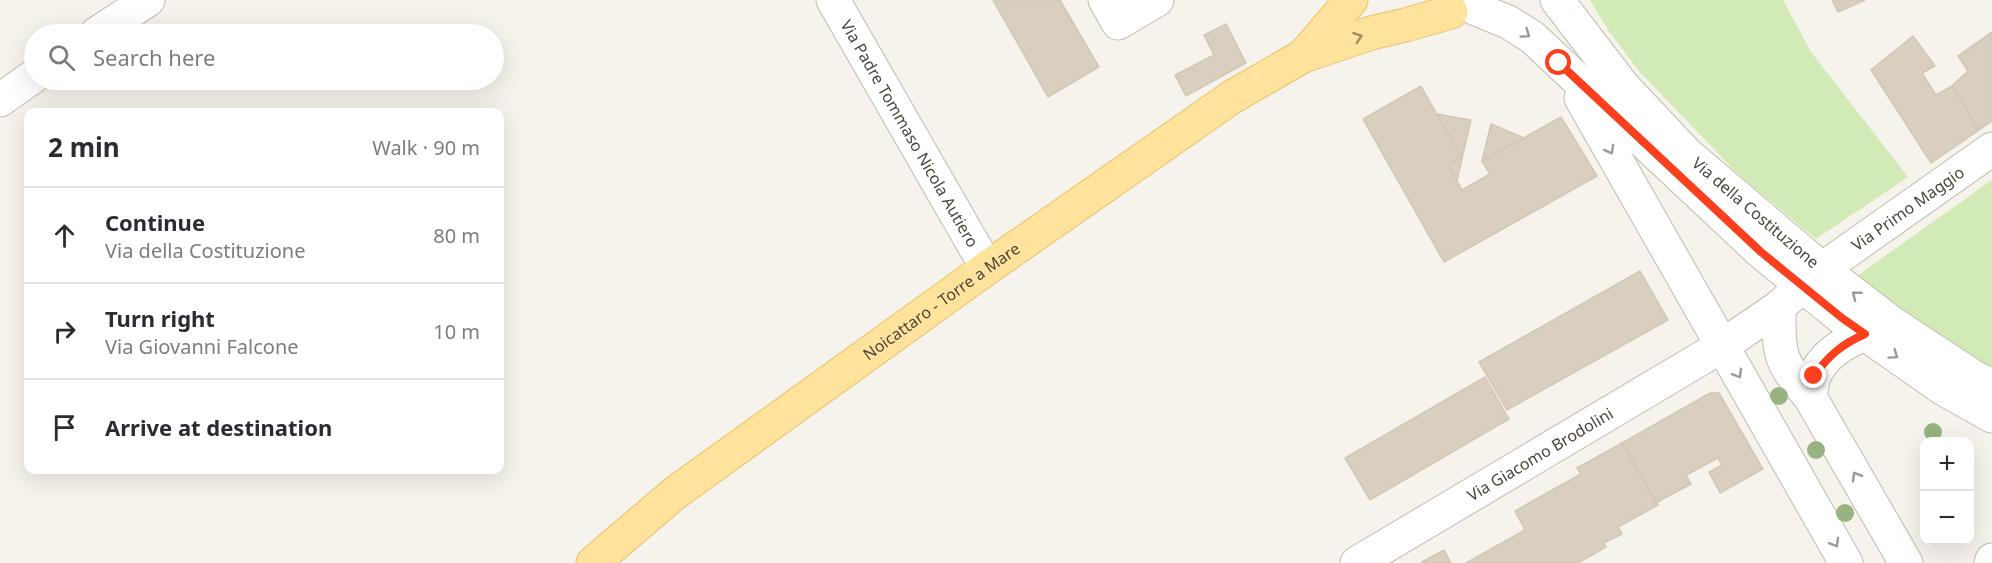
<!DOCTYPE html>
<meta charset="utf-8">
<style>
:root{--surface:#fff;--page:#f2f2f3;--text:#2b2b33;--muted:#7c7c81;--line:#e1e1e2}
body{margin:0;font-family:"Noto Sans",sans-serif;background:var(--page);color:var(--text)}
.controls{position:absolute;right:18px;bottom:18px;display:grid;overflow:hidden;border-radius:12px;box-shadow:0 6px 24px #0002}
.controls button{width:54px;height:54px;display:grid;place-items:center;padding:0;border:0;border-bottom:2px solid var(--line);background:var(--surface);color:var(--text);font:30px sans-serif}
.stop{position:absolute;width:18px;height:18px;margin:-14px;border:4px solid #fc3f1d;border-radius:50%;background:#fff}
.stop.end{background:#fc3f1d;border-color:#fff;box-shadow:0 2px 6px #0008}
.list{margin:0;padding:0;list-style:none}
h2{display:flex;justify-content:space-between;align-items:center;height:78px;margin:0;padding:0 24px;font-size:26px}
h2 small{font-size:20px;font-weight:400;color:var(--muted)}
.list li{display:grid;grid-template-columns:39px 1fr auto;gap:18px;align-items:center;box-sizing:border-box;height:96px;padding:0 24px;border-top:2px solid var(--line)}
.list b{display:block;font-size:22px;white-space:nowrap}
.list p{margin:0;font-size:20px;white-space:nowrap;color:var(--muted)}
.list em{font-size:20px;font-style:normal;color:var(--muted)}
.icon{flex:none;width:33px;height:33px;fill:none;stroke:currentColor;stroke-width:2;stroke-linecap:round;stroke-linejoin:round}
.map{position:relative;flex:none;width:1992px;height:563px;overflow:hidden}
.search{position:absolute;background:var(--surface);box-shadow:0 6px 24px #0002;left:24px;top:24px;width:480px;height:66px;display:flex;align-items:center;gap:15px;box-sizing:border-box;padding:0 21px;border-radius:33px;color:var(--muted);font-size:22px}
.panel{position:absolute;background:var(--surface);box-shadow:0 6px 24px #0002;left:24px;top:108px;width:480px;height:366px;border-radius:12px}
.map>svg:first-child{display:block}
</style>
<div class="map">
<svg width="1992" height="563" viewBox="0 0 1992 563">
<rect width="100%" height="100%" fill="#f6f3ec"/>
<!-- green -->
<path fill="#d2eab5" d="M 1590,0 L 1783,0 L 1811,52 L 1908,177 L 1816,239 L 1738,174 L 1638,70 L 1608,30 Z
M 1992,180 L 1992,368 L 1944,343 L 1854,278 Z"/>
<!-- building -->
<path fill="#d8cfc1" stroke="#d3c7b4" stroke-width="1.5" d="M 993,0 L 1060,0 L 1099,67 L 1048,97 Z
M 1832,0 L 1865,0 L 1838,12 Z
M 1226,24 L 1246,63 L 1186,96 L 1175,75 L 1214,55 L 1204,35 Z
M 1992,32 L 1992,121 L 1979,130 L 1952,86 L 1968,71 L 1958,56 Z
M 1913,36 L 1935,66 L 1922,73 L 1936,95 L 1952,86 L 1979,130 L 1931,163 L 1871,70 Z
M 1421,86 L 1461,157 L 1448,164 L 1462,190 L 1490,174 L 1482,161 L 1561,117 L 1597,176 L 1444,262 L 1363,119 Z
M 1437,114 L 1471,120 L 1457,180 L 1448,164 L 1461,157 Z
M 1491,124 L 1524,138 L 1482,161 Z
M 1640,271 L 1668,320 L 1507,410 L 1479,362 Z
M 1485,377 L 1509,419 L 1370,500 L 1345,458 Z
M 1710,393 L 1719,393 L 1763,469 L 1720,493 L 1709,472 L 1722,465 L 1718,458 L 1686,475 L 1691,484 L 1656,503 L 1622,443 Z
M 1622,443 L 1658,505 L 1618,527 L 1622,534 L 1604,543 L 1606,547 L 1578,563 L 1466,563 L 1525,530 L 1515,511 L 1581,474 L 1577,468 Z
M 1444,550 L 1451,563 L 1423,563 L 1422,562 Z"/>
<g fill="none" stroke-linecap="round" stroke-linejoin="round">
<!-- minor casing -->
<g stroke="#c2bbae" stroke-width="35">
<g id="minor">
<path id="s1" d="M 833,0 L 987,268"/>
<path d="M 1105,0 L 1118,23 L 1157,0"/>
<path id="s2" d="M 1557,0 L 1623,86 L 1686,153 L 1822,269 L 1892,323 L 1974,377 L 1992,386"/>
<path d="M 1474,8 L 1508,22 L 1532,37 L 1761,252 L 1842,318 L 1865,334 L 1942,388 L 1992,416"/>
<path d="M 96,34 L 148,0"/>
<path d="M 1581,98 L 1846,563"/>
<path d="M 0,100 L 34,76"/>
<path d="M 1779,307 C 1779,355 1778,360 1810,397"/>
<path d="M 1865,334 C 1845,342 1822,356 1814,377 C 1812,383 1811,391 1810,397 L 1906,563"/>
<path id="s3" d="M 1357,563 L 1722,346 L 1779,307 L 1822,269 L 1992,149"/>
<path d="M 1991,563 L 1992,560"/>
</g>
</g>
<!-- major casing -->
<g stroke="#e6c16a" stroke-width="35">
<g id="major">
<path d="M 1304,55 L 1351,0"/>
<path id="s4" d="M 593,563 L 675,493 L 987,268 L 1232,97 L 1303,56 L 1371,33 L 1405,25 L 1451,12"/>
</g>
</g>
<!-- minor -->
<use href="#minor" stroke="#fff" stroke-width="33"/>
<!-- major -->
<use href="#major" stroke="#ffe39c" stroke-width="33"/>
</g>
<!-- trees -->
<g fill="#97b381">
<circle cx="1779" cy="396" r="9"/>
<circle cx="1933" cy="432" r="9"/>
<circle cx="1816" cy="450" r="9"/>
<circle cx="1845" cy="513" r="9"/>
</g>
<!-- one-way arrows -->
<defs><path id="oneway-chevron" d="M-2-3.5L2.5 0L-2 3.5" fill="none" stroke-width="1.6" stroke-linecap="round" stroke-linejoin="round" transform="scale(1.5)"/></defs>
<g stroke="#9c9892">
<use href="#oneway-chevron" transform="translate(1526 34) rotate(34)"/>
<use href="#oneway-chevron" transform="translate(1610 150) rotate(61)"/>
<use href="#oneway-chevron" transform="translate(1856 295) rotate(-142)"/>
<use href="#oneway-chevron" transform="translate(1894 355) rotate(35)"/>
<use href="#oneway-chevron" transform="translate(1738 374) rotate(60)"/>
<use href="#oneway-chevron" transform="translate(1856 476) rotate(-120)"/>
<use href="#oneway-chevron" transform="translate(1835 543) rotate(60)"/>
</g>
<use stroke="#9c8c66" href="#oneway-chevron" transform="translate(1358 37) rotate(-19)"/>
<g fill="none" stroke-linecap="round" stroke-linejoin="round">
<!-- route -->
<path stroke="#fc3f1d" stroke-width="8" d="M 1559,63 L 1761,252 L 1842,318 L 1865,334 C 1842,344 1828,356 1814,376"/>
</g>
<g text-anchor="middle" stroke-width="5" stroke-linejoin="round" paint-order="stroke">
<!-- street labels -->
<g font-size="16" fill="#4b4439" stroke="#fff">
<text dy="6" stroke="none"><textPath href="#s1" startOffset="154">Via Padre Tommaso Nicola Autiero</textPath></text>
<text dy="6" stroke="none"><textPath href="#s3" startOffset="656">Via Primo Maggio</textPath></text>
<text dy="6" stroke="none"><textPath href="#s2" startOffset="292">Via della Costituzione</textPath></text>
<text dy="6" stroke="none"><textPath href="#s4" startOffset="436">Noicattaro - Torre a Mare</textPath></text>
<text dy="6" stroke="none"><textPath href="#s3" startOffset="213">Via Giacomo Brodolini</textPath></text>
</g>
</g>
</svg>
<div class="controls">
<button>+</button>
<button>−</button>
</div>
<div class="stop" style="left:1559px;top:63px"></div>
<div class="stop end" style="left:1814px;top:376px"></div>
<div class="search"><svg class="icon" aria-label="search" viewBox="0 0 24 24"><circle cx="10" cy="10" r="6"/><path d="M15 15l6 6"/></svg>Search here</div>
<section class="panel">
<h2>2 min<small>Walk · 90 m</small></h2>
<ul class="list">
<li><svg class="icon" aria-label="ahead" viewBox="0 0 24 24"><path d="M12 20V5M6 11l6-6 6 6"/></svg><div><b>Continue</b><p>Via della Costituzione</p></div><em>80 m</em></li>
<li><svg class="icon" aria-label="right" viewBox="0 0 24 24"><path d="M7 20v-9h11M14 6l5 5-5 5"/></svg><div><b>Turn right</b><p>Via Giovanni Falcone</p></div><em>10 m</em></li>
<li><svg class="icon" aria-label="arrive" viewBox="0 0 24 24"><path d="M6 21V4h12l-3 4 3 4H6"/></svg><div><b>Arrive at destination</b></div></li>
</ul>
</section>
</div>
